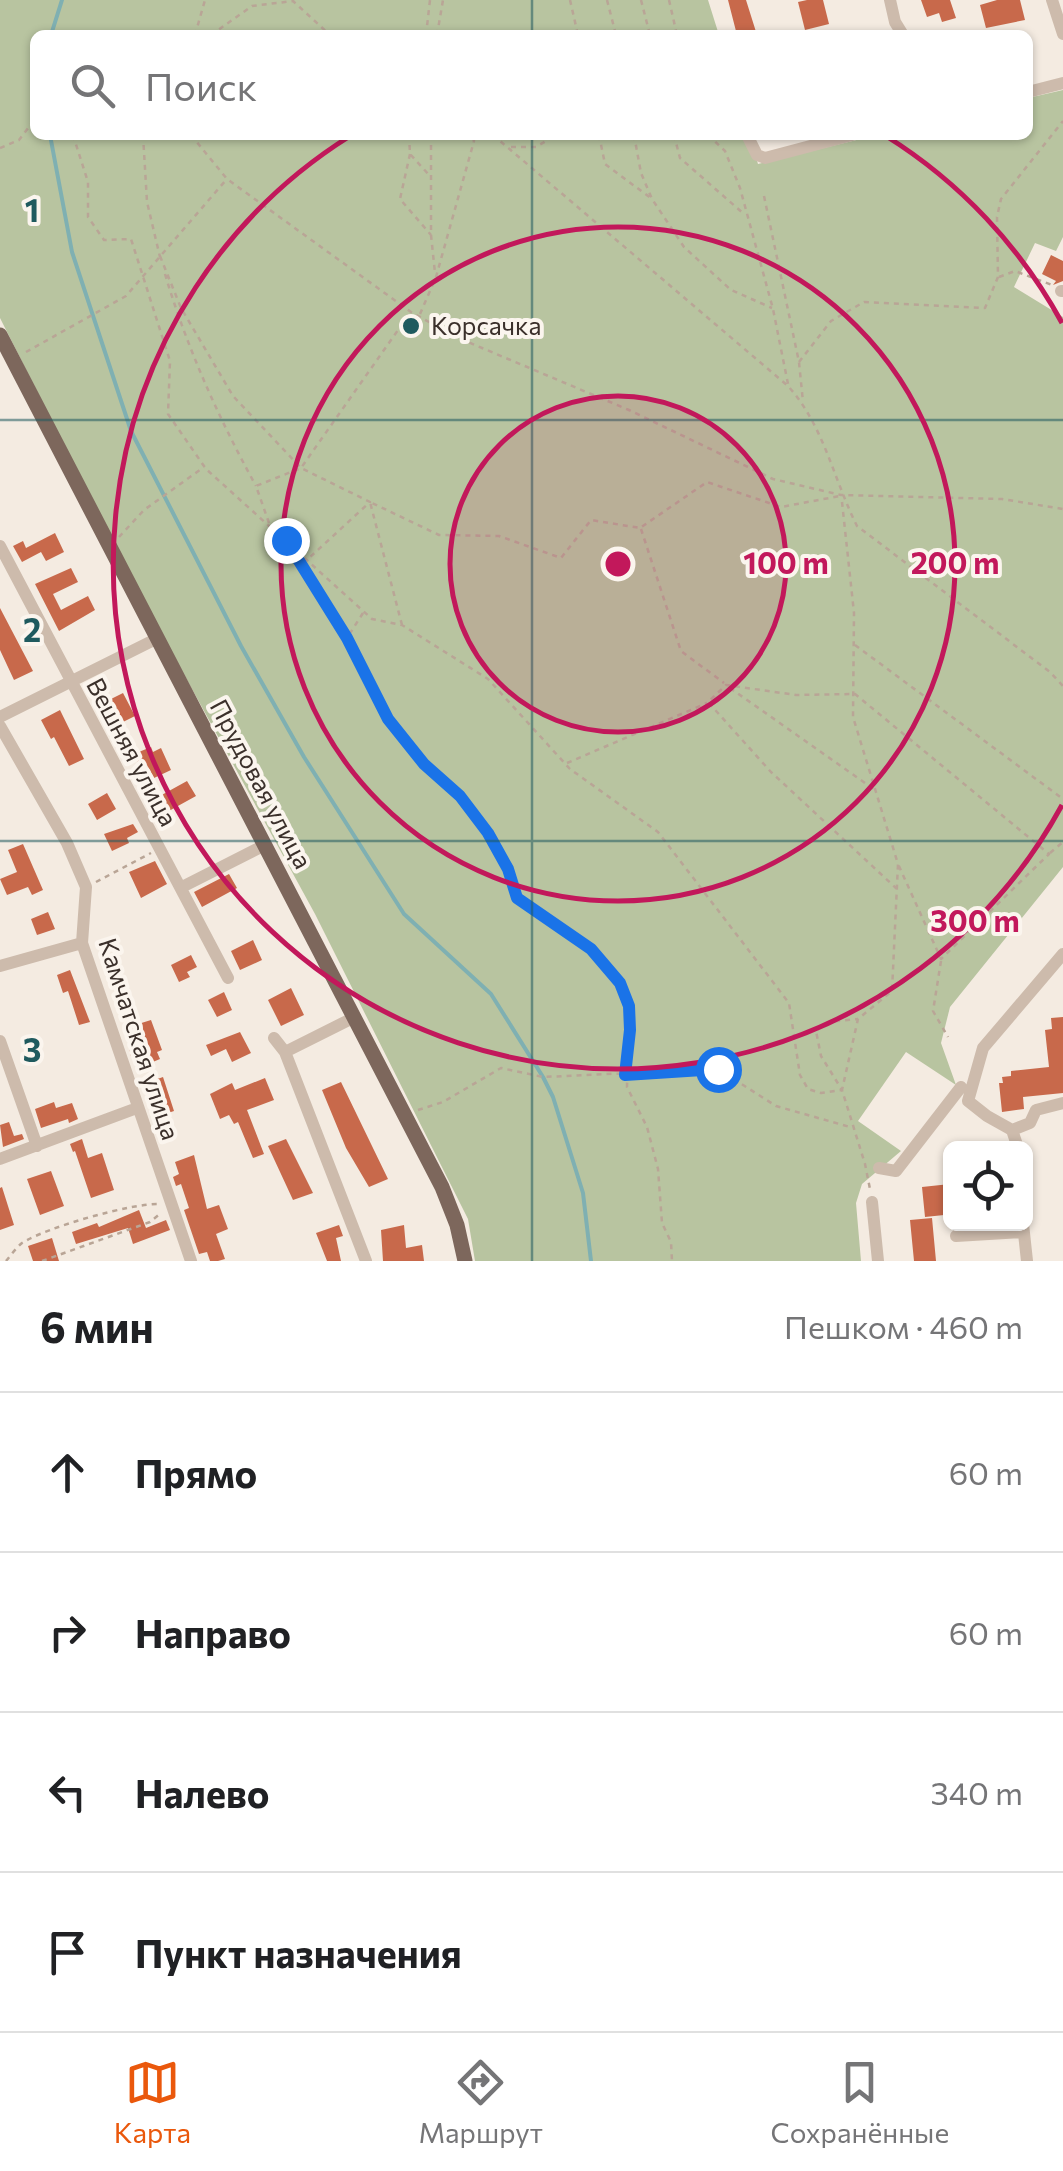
<!DOCTYPE html>
<html lang="ru">
<meta charset="utf-8">
<style>
:root{--surface:#fff;--page:#f6f6f6;--text:#202124;--muted:#757577;--line:#e0e0e0;--accent:#ea580c}
body{margin:0;font-family:Commissioner,sans-serif;background:var(--page);color:var(--text)}
.controls{position:absolute;right:30px;bottom:30px;display:grid;overflow:hidden;border-radius:15px;box-shadow:0 2px 8px #0004}
.controls button{width:90px;height:90px;display:grid;place-items:center;padding:0;border:0;border-bottom:2px solid var(--line);background:var(--surface);color:var(--text);font:50px sans-serif}
.stop{position:absolute;width:30px;height:30px;margin:-22px;border:8px solid #1a73e8;border-radius:50%;background:#fff}
.stop.end{background:#1a73e8;border-color:#fff;box-shadow:0 2px 10px #0008}
.list{margin:0;padding:0;list-style:none}
h2{display:flex;justify-content:space-between;align-items:center;height:130px;margin:0;padding:0 40px;font-size:42px}
h2 small{font-size:32px;font-weight:400;color:var(--muted)}
.list li{display:grid;grid-template-columns:65px 1fr auto;gap:30px;align-items:center;box-sizing:border-box;height:160px;padding:0 40px;border-top:2px solid var(--line)}
.list b{display:block;font-size:38px;white-space:nowrap}
.list em{font-size:32px;font-style:normal;color:var(--muted)}
.icon{flex:none;width:55px;height:55px;fill:none;stroke:currentColor;stroke-width:2;stroke-linecap:round;stroke-linejoin:round}
.map{position:relative;flex:none;width:1063px;height:1261px;overflow:hidden}
.search{position:absolute;background:var(--surface);box-shadow:0 2px 8px #0004;left:30px;right:30px;top:30px;height:110px;display:flex;align-items:center;gap:25px;box-sizing:border-box;padding:0 35px;border-radius:15px;color:var(--muted);font-size:38px}
.sheet{height:770px;background:var(--surface)}
nav{display:flex;justify-content:space-around;align-items:center;box-sizing:border-box;height:140px;border-top:2px solid var(--line);background:var(--surface);font-size:28px;color:var(--muted)}
nav a{display:grid;justify-items:center;gap:5px}
nav .on{color:var(--accent)}
.map>svg:first-child{display:block}
</style>
<div class="map">
<svg width="1063" height="1261" viewBox="0 0 1063 1261">
<rect width="100%" height="100%" fill="#f4ebe1"/>
<!-- green -->
<path fill="#b8c4a0" d="M 0,0 L 708,0 L 719,35 L 35,35 L 35,135 L 749,135 L 758,164 L 877,135 L 1028,135 L 1028,98 L 1063,90 L 1063,237 L 1056,251 L 1035,243 L 1014,287 L 1063,317 L 1063,867 L 950,1007 L 941,1043 L 956,1085 L 906,1052 L 858,1121 L 901,1151 L 862,1184 L 856,1203 L 861,1261 L 475,1261 L 468,1219 L 315,914 L 133,581 L 0,318 Z"/>
<g fill="none" stroke-linecap="round" stroke-linejoin="round">
<!-- stream -->
<path stroke="#7fb0b2" stroke-width="4" d="M 51,35 L 62,0
M 50,135 L 72,252 L 131,431 L 241,646 L 304,757 L 404,914 L 491,994 L 543,1077 L 553,1097 L 583,1193 L 591,1261"/>
</g>
<!-- building -->
<path fill="#c8694b" d="M 728,0 L 746,0 L 757,35 L 737,35 Z
M 807,0 L 823,0 L 829,24 L 805,30 L 798,2 Z
M 921,0 L 950,0 L 956,18 L 942,22 L 939,13 L 927,17 Z
M 997,0 L 1020,0 L 1025,20 L 986,28 L 980,5 Z
M 1051,255 L 1063,261 L 1063,281 L 1053,285 L 1056,281 L 1042,274 Z
M 55,533 L 64,552 L 46,561 L 41,552 L 22,562 L 13,546 L 23,541 L 26,548 Z
M 71,568 L 78,582 L 53,594 L 61,610 L 88,596 L 95,610 L 59,631 L 35,584 Z
M 0,608 L 33,671 L 14,680 L 0,650 Z
M 123,693 L 135,716 L 117,725 L 105,702 Z
M 60,710 L 84,759 L 69,766 L 54,737 L 51,739 L 41,720 Z
M 151,747 L 153,752 L 161,748 L 171,770 L 154,778 L 147,765 L 141,768 L 134,754 Z
M 187,781 L 196,796 L 158,817 L 149,802 Z
M 107,793 L 116,809 L 97,820 L 88,804 Z
M 133,824 L 138,832 L 127,838 L 129,843 L 112,851 L 104,834 Z
M 23,844 L 43,890 L 32,895 L 28,887 L 7,895 L 0,879 L 17,872 L 8,850 Z
M 155,861 L 167,884 L 141,898 L 129,872 Z
M 229,874 L 237,888 L 202,907 L 194,892 Z
M 48,912 L 55,929 L 37,935 L 31,919 Z
M 253,940 L 262,960 L 240,970 L 231,951 Z
M 191,955 L 197,967 L 187,972 L 190,977 L 179,982 L 171,965 Z
M 70,970 L 90,1022 L 79,1025 L 68,991 L 63,993 L 57,975 Z
M 291,988 L 304,1015 L 281,1026 L 268,1000 Z
M 224,992 L 232,1010 L 217,1017 L 208,1000 Z
M 1063,1017 L 1063,1093 L 1023,1097 L 1024,1109 L 1002,1112 L 999,1083 L 1003,1083 L 1002,1077 L 1011,1076 L 1011,1071 L 1049,1067 L 1045,1030 L 1052,1029 L 1051,1018 Z
M 151,1020 L 162,1050 L 157,1052 L 160,1059 L 148,1064 L 142,1054 L 131,1056 L 128,1045 L 141,1042 L 135,1025 Z
M 240,1032 L 251,1053 L 232,1062 L 226,1049 L 211,1056 L 206,1045 Z
M 163,1077 L 174,1111 L 159,1116 L 149,1082 Z
M 265,1078 L 274,1100 L 247,1110 L 264,1154 L 253,1158 L 238,1122 L 234,1124 L 229,1115 L 220,1119 L 210,1094 L 232,1083 L 235,1090 Z
M 341,1082 L 388,1179 L 369,1187 L 346,1148 L 322,1090 Z
M 54,1102 L 56,1108 L 72,1103 L 78,1119 L 69,1123 L 68,1119 L 41,1128 L 35,1109 Z
M 9,1122 L 14,1136 L 22,1134 L 24,1139 L 3,1147 L 0,1125 Z
M 82,1139 L 88,1158 L 102,1153 L 114,1190 L 91,1198 L 75,1151 L 73,1152 L 70,1144 Z
M 286,1139 L 313,1193 L 293,1200 L 268,1146 Z
M 194,1155 L 207,1209 L 219,1205 L 228,1229 L 216,1234 L 225,1259 L 218,1261 L 210,1261 L 207,1252 L 199,1254 L 184,1210 L 189,1208 L 181,1184 L 176,1186 L 173,1177 L 179,1174 L 175,1162 Z
M 51,1171 L 64,1206 L 40,1215 L 27,1179 Z
M 950,1184 L 950,1210 L 943,1211 L 944,1215 L 925,1217 L 922,1187 Z
M 2,1187 L 14,1225 L 0,1230 L 0,1188 Z
M 139,1210 L 146,1228 L 166,1220 L 170,1230 L 133,1244 L 128,1228 L 76,1244 L 72,1232 L 97,1223 L 99,1227 Z
M 932,1218 L 936,1261 L 914,1261 L 910,1220 Z
M 339,1225 L 343,1236 L 336,1238 L 341,1261 L 327,1261 L 316,1233 Z
M 404,1225 L 406,1248 L 422,1245 L 424,1261 L 383,1261 L 381,1230 Z
M 52,1238 L 59,1261 L 33,1261 L 28,1246 Z"/>
<g fill="none" stroke-linecap="round" stroke-linejoin="round">
<!-- path -->
<path stroke="#b9a596" stroke-width="2.5" stroke-dasharray="5 5" stroke-linecap="butt" d="M 570,0 L 578,35
M 607,0 L 616,35
M 641,0 L 650,35
M 669,0 L 677,35
M 195,35 L 205,0
M 211,35 L 252,6 L 293,1 L 330,35
M 426,35 L 430,0
M 437,35 L 443,0
M 73,135 L 88,182 L 88,217 L 104,240 L 131,239 L 170,361 L 168,414 L 206,469 L 372,619 L 402,625 L 488,679 L 570,769 L 658,832 L 789,1003 L 800,1075 L 808,1089 L 821,1093 L 842,1090 L 821,1056 L 816,1031 L 828,1022 L 858,1019
M 143,135 L 147,202 L 160,257
M 191,135 L 227,179 L 411,312 L 456,337 L 629,410 L 773,479 L 841,495 L 1002,499 L 1063,509
M 409,135 L 410,154 L 430,176
M 431,135 L 431,235 L 435,273
M 493,135 L 788,386 C 824,426 833,478 857,526 L 1050,672 L 1063,686
M 599,135 L 605,164 L 652,199
M 634,135 L 641,173 L 652,199 L 684,247 L 731,290 L 772,308
M 674,135 L 680,158 L 744,214
M 708,135 L 725,151 L 740,188 L 773,309 L 788,384
M 511,147 L 536,147 L 556,135
M 0,148 L 19,140 L 35,119
M 410,154 L 400,199 L 431,235
M 764,196 L 799,362 L 803,402
M 160,256 L 181,308 L 233,396 L 301,468 L 370,502 L 308,559
M 165,274 C 187,348 219,419 256,486
M 999,277 L 1015,271 L 1052,285
M 420,314 L 436,277 L 474,141 L 472,135
M 26,352 L 126,296 L 226,180
M 799,362 L 831,321 L 864,302 L 985,308 L 998,277 L 997,217 L 1001,199 L 1063,121
M 842,502 L 854,613 L 853,717 L 898,864 L 892,991 L 858,1019 L 842,1090 L 865,1164 L 870,1189
M 269,523 L 256,486 L 301,468 L 410,313
M 641,529 L 681,651 L 724,683
M 119,537 L 144,510 L 204,467
M 289,545 L 346,636
M 363,613 L 347,638 L 388,719 L 424,763 L 460,796 L 488,833 L 508,869 L 517,898 L 591,949 L 620,983 L 629,1006 L 627,1087 L 647,1127 L 658,1169 L 662,1223 L 671,1242 L 672,1261
M 402,625 L 370,502 L 439,535 L 499,536 L 561,558 L 591,520 L 640,528 L 707,482 L 781,507 L 840,496
M 855,645 L 1063,799
M 730,688 L 875,790
M 567,763 L 707,703
M 1050,853 L 1063,842
M 96,882 L 151,853
M 897,889 L 771,772 L 708,702 L 726,685 L 796,695 L 855,694 L 1049,854 L 941,959 L 898,864
M 941,961 L 933,1011 L 948,1037
M 418,1110 L 443,1102 L 501,1068 L 543,1077 L 718,1069 L 776,1106 L 850,1127
M 6,1261 C 11,1255 16,1248 22,1243 C 47,1227 132,1203 160,1204
M 42,1261 L 150,1222 L 161,1213"/>
<!-- minor -->
<path stroke="#cdbbac" stroke-width="12" d="M 890,0 L 895,22 L 903,35
M 1052,0 L 1063,34
M 1028,92 L 1063,83
M 747,135 L 757,155 L 765,158 L 852,135
M 1061,291 L 1063,291
M 0,546 L 228,978
M 0,717 L 156,639
M 0,726 L 67,843 L 86,887 L 82,943 L 191,1261
M 182,887 L 265,845
M 0,966 L 82,943
M 274,1038 L 285,1052 L 366,1261
M 0,1041 L 37,1146
M 285,1052 L 355,1017
M 1012,1130 L 1030,1123 L 1036,1110 L 1063,1103
M 1018,1148 L 1012,1130 L 987,1116 L 968,1101 L 983,1048 L 1063,954
M 0,1159 L 137,1108
M 879,1168 L 896,1171 L 961,1087
M 872,1202 L 878,1261
M 1023,1224 L 1027,1261
M 956,1236 L 1023,1232"/>
<!-- major -->
<path stroke="#7d675c" stroke-width="15" d="M 0,335 L 442,1187 L 457,1225 L 465,1261"/>
</g>
<g fill="none" stroke-linecap="round" stroke-linejoin="round">
<!-- route -->
<path stroke="#1a73e8" stroke-width="12" d="M 286,540 L 347,638 L 388,719 L 424,764 L 460,796 L 488,833 L 508,869 L 517,898 L 591,949 L 620,983 L 629,1006 L 630,1030 L 625,1075 L 718,1069"/>
</g>
<!-- grid -->
<path fill="none" stroke="#1f5a5e" stroke-width="2.5" stroke-opacity="0.55" d="M 532,0 L 532,35M 532,135 L 532,1261M 0,420 L 1063,420M 0,841 L 1063,841"/>
<!-- distance rings -->
<circle cx="618" cy="564" r="168" fill="#c2185b" fill-opacity=".12"/>
<g fill="none" stroke="#c2185b" stroke-width="5">
<circle cx="618" cy="564" r="168"/>
<circle cx="618" cy="564" r="337"/>
<path d="M1062 805A505 505 0 1 1 350 136M886 136A505 505 0 0 1 1062 323"/>
</g>
<!-- markers -->
<circle fill="#1f5a5e" stroke="#fbf5ee" stroke-width="4" cx="411" cy="326" r="10"/>
<g text-anchor="middle" stroke-width="8" stroke-linejoin="round" paint-order="stroke">
<!-- poi labels -->
<g font-size="25" fill="#3b302b" stroke="#fbf5ee" text-anchor="start">
<text x="431" y="335">Корсачка</text>
</g>
<!-- street labels -->
<g font-size="25" fill="#3b302b" stroke="#fbf5ee">
<text transform="translate(132 752) rotate(62)" y="9">Вешняя улица</text>
<text transform="translate(261 784) rotate(62)" y="9">Прудовая улица</text>
<text transform="translate(139 1039) rotate(72)" y="9">Камчатская улица</text>
</g>
</g>
<g font-size="32" text-anchor="middle" font-weight="bold" fill="#1f5a5e" stroke="#fbf5ee" stroke-width="8" stroke-linejoin="round" paint-order="stroke">
<text x="32" y="222">1</text>
<text x="32" y="642">2</text>
<text x="32" y="1062">3</text>
</g>
<circle cx="618" cy="564" r="15" fill="#c2185b" stroke="#fbf5ee" stroke-width="5"/>
<g font-size="30" text-anchor="middle" font-weight="bold" fill="#c2185b" stroke="#fbf5ee" stroke-width="8" stroke-linejoin="round" paint-order="stroke">
<text x="786" y="574">100 m</text>
<text x="955" y="574">200 m</text>
<text x="975" y="932">300 m</text>
</g>
</svg>
<div class="controls">
<button><svg class="icon" aria-label="locate" viewBox="0 0 24 24"><circle cx="12" cy="12" r="6"/><path d="M12 2v4M12 18v4M2 12h4M18 12h4"/></svg></button>
</div>
<div class="stop" style="left:718px;top:1069px"></div>
<div class="stop end" style="left:286px;top:540px"></div>
<div class="search"><svg class="icon" aria-label="search" viewBox="0 0 24 24"><circle cx="10" cy="10" r="6"/><path d="M15 15l6 6"/></svg>Поиск</div>
</div>
<section class="sheet">
<h2>6 мин<small>Пешком · 460 m</small></h2>
<ul class="list">
<li><svg class="icon" aria-label="ahead" viewBox="0 0 24 24"><path d="M12 20V5M6 11l6-6 6 6"/></svg><div><b>Прямо</b></div><em>60 m</em></li>
<li><svg class="icon" aria-label="right" viewBox="0 0 24 24"><path d="M7 20v-9h11M14 6l5 5-5 5"/></svg><div><b>Направо</b></div><em>60 m</em></li>
<li><svg class="icon" aria-label="left" viewBox="0 0 24 24"><path d="M17 20v-9H6M10 6l-5 5 5 5"/></svg><div><b>Налево</b></div><em>340 m</em></li>
<li><svg class="icon" aria-label="arrive" viewBox="0 0 24 24"><path d="M6 21V4h12l-3 4 3 4H6"/></svg><div><b>Пункт назначения</b></div></li>
</ul>
</section>
<nav>
<a class="on"><svg class="icon" aria-label="map" viewBox="0 0 24 24"><path d="M3 6l6-2 6 2 6-2v14l-6 2-6-2-6 2zM9 4v14M15 6v14"/></svg>Карта</a>
<a><svg class="icon" aria-label="directions" viewBox="0 0 24 24"><path d="M12 3l9 9-9 9-9-9zM9 14v-3h6M13 9l2 2-2 2"/></svg>Маршрут</a>
<a><svg class="icon" aria-label="saved" viewBox="0 0 24 24"><path d="M7 4h10v16l-5-4-5 4z"/></svg>Сохранённые</a>
</nav>
